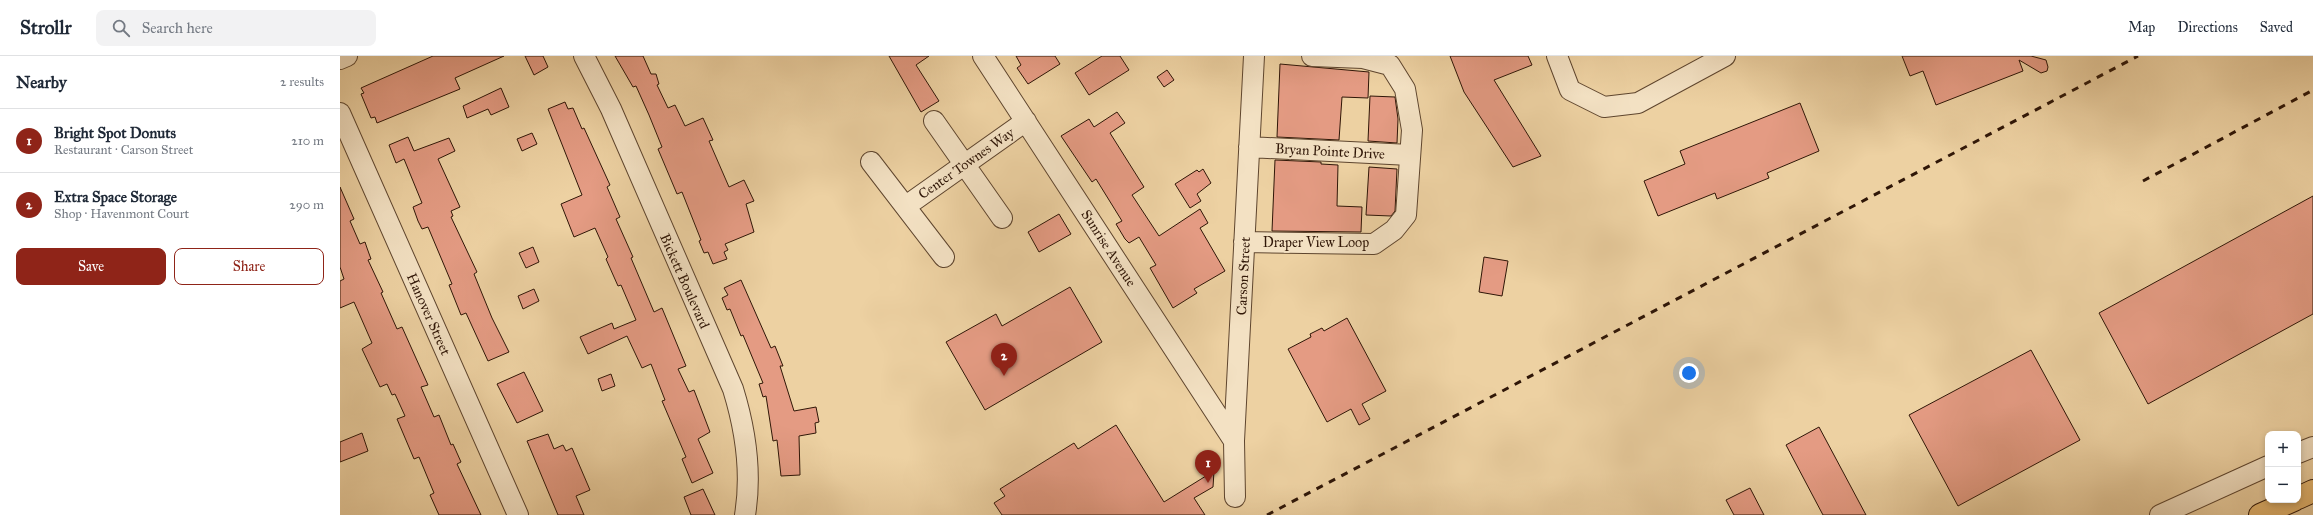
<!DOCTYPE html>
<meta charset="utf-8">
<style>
:root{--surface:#fff;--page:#f2f2f3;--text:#1f2937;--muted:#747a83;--line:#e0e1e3;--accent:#8f2418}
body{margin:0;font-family:"IM FELL Great Primer",serif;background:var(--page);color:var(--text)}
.controls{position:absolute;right:12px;bottom:12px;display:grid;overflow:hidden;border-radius:8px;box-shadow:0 2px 6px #0003}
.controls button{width:36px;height:36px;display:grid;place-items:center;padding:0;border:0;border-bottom:1px solid var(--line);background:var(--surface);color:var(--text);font:20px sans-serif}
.you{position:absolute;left:1349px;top:317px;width:14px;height:14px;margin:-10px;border:3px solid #fff;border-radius:50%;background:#1a73e8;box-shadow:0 0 0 6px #1a73e833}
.badge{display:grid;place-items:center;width:26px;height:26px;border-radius:50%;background:var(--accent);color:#fff;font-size:13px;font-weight:700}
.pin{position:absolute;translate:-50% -33px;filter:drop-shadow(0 1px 2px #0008)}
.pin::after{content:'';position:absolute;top:21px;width:14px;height:12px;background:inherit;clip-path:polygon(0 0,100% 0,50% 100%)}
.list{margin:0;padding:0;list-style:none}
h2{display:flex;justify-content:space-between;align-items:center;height:52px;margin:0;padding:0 16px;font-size:17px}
h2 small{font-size:13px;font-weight:400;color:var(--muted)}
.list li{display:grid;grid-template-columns:26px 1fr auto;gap:12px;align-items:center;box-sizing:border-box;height:64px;padding:0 16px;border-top:1px solid var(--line)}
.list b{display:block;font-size:15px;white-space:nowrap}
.list p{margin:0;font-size:13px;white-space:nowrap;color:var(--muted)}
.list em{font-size:13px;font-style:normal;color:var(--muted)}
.actions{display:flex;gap:8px;padding:12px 16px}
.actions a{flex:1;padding:9px 0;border:1px solid var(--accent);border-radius:8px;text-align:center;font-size:14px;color:var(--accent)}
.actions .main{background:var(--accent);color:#fff}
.icon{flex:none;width:22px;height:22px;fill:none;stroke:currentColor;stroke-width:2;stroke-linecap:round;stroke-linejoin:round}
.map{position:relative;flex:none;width:1973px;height:459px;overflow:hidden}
header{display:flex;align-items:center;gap:24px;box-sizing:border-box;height:56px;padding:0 20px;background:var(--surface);border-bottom:1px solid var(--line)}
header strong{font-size:19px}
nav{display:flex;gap:22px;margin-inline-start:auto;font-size:14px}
.search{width:280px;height:36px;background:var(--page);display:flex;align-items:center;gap:10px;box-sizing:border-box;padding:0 14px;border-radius:8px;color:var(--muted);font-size:15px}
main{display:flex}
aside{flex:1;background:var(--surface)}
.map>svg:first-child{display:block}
</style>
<header>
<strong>Strollr</strong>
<div class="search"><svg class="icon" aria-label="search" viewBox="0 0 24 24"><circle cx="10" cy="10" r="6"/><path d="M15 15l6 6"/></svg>Search here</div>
<nav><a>Map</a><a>Directions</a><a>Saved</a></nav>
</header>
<main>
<aside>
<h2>Nearby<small>2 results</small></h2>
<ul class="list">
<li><span class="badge">1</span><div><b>Bright Spot Donuts</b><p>Restaurant · Carson Street</p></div><em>210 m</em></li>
<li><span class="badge">2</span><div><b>Extra Space Storage</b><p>Shop · Havenmont Court</p></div><em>290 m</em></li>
</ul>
<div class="actions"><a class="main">Save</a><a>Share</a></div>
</aside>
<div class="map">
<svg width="1973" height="459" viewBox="0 0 1973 459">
<rect width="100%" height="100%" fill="#edd1a2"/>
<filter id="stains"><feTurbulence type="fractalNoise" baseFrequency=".005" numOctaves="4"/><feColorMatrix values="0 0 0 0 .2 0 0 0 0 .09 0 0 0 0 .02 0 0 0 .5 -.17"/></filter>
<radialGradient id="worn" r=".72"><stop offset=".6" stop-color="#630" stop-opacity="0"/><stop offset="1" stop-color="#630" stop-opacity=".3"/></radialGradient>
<!-- building -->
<path fill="#e49b83" stroke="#2f1607" d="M 93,0 L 164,0 L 115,22 L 120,33 L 37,67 L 35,61 L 31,62 L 21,38 L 24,37 L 21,32 Z
M 185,0 L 203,0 L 208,11 L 194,19 Z
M 275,0 L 303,0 L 311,18 L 316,18 L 319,28 L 317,29 L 328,52 L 335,49 L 345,70 L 363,62 L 373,84 L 369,85 L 389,131 L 404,124 L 414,145 L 406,148 L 414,176 L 385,188 L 388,194 L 384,196 L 387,203 L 373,208 L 368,196 L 364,197 L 359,185 L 361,184 L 342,136 L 337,138 L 318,93 L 322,91 L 309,59 L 296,30 L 293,31 Z
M 549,0 L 589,0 L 576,9 L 599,45 L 581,56 Z
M 676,0 L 715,0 L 720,8 L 688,28 L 677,12 L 681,9 Z
M 762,0 L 780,0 L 789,14 L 749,39 L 735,17 Z
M 1110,0 L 1188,0 L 1192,9 L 1154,24 L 1201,100 L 1173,111 L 1124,36 Z
M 1562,0 L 1691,0 L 1706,4 L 1708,11 L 1707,15 L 1701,17 L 1679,4 L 1683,15 L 1596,49 L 1583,15 L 1570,20 Z
M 940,8 L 1029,16 L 1028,42 L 1002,41 L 999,84 L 937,81 Z
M 827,14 L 834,24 L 824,31 L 817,21 Z
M 161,32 L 169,51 L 151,59 L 148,53 L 127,62 L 123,50 Z
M 1030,40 L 1055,41 L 1058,63 L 1057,87 L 1028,85 Z
M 225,46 L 228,53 L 233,52 L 242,73 L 244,72 L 270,129 L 267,131 L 280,161 L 276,163 L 293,201 L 291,202 L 314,256 L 322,252 L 346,310 L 338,313 L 349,336 L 354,334 L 370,376 L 358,383 L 373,417 L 352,427 L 342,403 L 346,401 L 322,345 L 325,344 L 311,308 L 302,312 L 287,280 L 248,298 L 240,281 L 272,267 L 274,273 L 296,264 L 281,229 L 278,230 L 266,203 L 268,201 L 255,172 L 234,181 L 221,148 L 242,139 L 208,53 Z
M 1460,47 L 1479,95 L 1427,117 L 1429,122 L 1377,143 L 1375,137 L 1318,160 L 1304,125 L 1345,108 L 1340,95 Z
M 777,56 L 785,67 L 770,77 L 804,131 L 792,139 L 819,180 L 860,153 L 868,167 L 860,172 L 885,215 L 854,233 L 857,237 L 833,252 L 810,212 L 816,209 L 799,181 L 789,187 L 785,183 L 776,168 L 782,165 L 756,123 L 752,126 L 721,80 L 749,63 L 754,71 Z
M 192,77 L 197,88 L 182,95 L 177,83 Z
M 68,81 L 74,95 L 109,82 L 115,95 L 98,103 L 120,151 L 111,155 L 113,160 L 111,161 L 137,216 L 134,218 L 152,262 L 169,296 L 148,305 L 126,257 L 121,259 L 109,229 L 112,228 L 88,171 L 82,173 L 78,165 L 73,151 L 82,147 L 64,103 L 56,107 L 49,89 Z
M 935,104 L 981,106 L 981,108 L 998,109 L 997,150 L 1022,151 L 1021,176 L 932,175 Z
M 1029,111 L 1057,113 L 1055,155 L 1051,160 L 1026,159 Z
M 863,113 L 871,127 L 857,138 L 861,145 L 850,152 L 835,128 L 857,114 L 859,116 Z
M 0,131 L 14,163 L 10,165 L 20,188 L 25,186 L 27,192 L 31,203 L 28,204 L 43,236 L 41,237 L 57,273 L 62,271 L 88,329 L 81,331 L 94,361 L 99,359 L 111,389 L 113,388 L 121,406 L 117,408 L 141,459 L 99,459 L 90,439 L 94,437 L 79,401 L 74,403 L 57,363 L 65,360 L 55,338 L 52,339 L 47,328 L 40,331 L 22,293 L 32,287 L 14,246 L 0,252 L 0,225 L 4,223 L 0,211 Z
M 1973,140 L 1973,258 L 1808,348 L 1759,257 Z
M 719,158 L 731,178 L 699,196 L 688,176 Z
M 193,191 L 199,206 L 186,212 L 179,197 Z
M 1144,201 L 1168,205 L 1162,240 L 1139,236 Z
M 401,224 L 431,292 L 435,290 L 443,310 L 440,310 L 454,355 L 476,351 L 479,366 L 475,367 L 476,377 L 459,380 L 460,419 L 441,420 L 437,384 L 433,385 L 426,340 L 423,341 L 419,328 L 423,327 L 403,279 L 401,280 L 390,253 L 387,254 L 382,242 L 388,239 L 384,232 Z
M 730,231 L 762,286 L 645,354 L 606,286 L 656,258 L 662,270 Z
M 194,233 L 199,245 L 183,253 L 178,240 Z
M 1007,262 L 1046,335 L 1022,348 L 1030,363 L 1019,369 L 1011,353 L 987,366 L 948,293 L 971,281 L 970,278 L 982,272 L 984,275 Z
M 1691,294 L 1740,384 L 1618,450 L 1569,359 Z
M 184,316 L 203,355 L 177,367 L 157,328 Z
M 271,318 L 275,330 L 262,335 L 258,323 Z
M 776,369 L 824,446 L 874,415 L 873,431 L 854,442 L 865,459 L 662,459 L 654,447 L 665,440 L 660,433 L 734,387 L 738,393 Z
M 1479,371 L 1526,459 L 1483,459 L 1446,389 Z
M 22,377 L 28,395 L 0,406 L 0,386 Z
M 208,378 L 214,393 L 223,389 L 226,395 L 232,392 L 250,434 L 236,440 L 244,459 L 218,459 L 187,385 Z
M 1410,432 L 1424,459 L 1394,459 L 1386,444 Z
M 363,433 L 375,459 L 351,459 L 344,441 Z"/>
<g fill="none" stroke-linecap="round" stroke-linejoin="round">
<!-- minor casing -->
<g stroke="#5e452e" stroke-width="22">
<path id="minor" d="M 244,0 L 271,53 L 393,333 C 406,375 412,416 405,459
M 643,0 L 894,385
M 1217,0 L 1230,34 L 1264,51 L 1298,47 L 1385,0
M 0,3 L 7,0
M 0,57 L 178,459
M 594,65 L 662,162
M 909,91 L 1070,99
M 531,106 L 604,201
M 566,150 L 686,65
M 904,186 L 1034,188 L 1054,174 L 1066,159 L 1072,74 L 1065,33 L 1050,9 L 1023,2 L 972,0
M 1958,397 L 1973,391
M 895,441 L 894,385 L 914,0
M 1820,459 L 1928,410"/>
</g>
<!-- major casing -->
<g stroke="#2f1607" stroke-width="24">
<path id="major" d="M 1958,442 L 1973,435
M 1920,459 L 1954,444"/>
</g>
<!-- minor -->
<use href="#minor" stroke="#f3e1c3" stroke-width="20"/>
<!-- major -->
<use href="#major" stroke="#e6b871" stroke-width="22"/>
<!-- rail -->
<path stroke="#2f1607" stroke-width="3" stroke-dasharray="7 7" stroke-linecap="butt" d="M 1803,125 L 1973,34
M 927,459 L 1798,0"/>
</g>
<g text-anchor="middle" stroke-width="3.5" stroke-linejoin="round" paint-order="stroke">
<!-- street labels -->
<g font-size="14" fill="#2f1607" stroke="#f3e1c3">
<text transform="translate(990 95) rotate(3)" y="5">Bryan Pointe Drive</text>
<text transform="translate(626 107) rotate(-35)" y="5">Center Townes Way</text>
<text x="976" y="191">Draper View Loop</text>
<text transform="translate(769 192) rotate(57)" y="5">Sunrise Avenue</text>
<text transform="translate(903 220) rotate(-87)" y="5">Carson Street</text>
<text transform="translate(345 225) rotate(66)" y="5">Bickett Boulevard</text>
<text transform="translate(89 258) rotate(66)" y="5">Hanover Street</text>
</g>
</g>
<rect width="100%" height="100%" filter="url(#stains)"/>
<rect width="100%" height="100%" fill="url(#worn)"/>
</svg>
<div class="controls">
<button>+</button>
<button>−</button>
</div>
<div class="you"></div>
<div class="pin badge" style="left:868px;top:427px">1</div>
<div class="pin badge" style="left:664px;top:320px">2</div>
</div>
</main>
